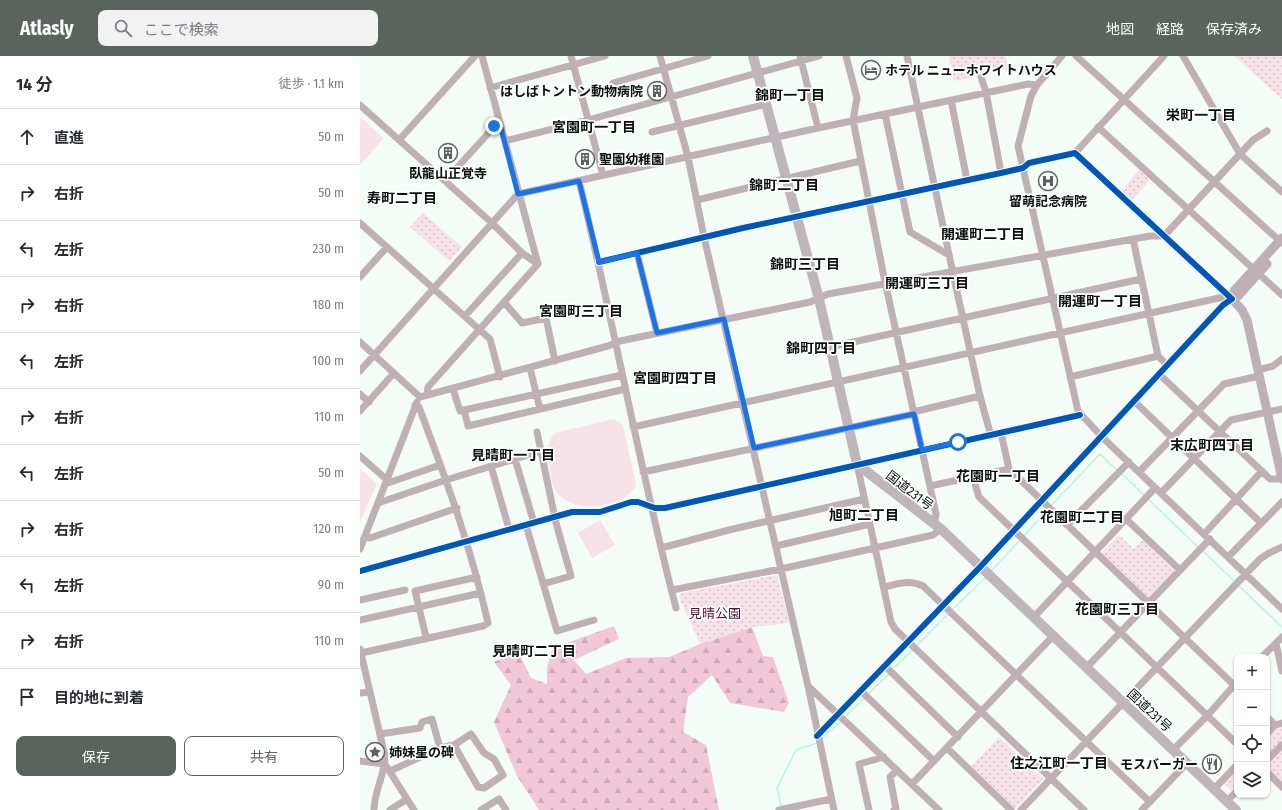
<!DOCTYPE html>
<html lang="ja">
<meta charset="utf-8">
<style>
:root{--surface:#fff;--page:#f2f2f3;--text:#2b2b33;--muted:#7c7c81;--line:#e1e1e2;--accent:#5b635f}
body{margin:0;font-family:"Fira Sans Condensed","Noto Sans JP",sans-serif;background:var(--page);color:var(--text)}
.controls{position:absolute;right:12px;bottom:12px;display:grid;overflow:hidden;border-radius:8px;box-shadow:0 1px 3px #0004}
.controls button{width:36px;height:36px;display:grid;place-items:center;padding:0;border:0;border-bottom:1px solid var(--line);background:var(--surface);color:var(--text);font:20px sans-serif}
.stop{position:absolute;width:12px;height:12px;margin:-9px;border:3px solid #1a73e8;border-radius:50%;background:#fff}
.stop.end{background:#1a73e8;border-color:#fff;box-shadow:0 1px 4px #0008}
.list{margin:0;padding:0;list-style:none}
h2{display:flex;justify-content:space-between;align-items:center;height:52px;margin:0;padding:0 16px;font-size:17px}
h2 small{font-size:13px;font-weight:400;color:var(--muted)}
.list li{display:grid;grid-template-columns:26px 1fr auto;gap:12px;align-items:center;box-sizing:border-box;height:56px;padding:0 16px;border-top:1px solid var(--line)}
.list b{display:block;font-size:15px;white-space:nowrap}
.list em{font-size:13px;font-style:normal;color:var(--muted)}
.actions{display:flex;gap:8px;padding:12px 16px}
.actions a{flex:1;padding:9px 0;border:1px solid var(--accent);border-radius:8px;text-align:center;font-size:14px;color:var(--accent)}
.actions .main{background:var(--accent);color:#fff}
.icon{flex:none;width:22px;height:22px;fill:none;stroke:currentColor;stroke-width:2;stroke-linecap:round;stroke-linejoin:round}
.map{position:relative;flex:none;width:922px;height:754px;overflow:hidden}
header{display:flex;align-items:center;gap:24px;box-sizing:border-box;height:56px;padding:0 20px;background:var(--accent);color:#fff}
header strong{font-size:19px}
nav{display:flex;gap:22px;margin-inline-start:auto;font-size:14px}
.search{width:280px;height:36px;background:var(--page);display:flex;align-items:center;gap:10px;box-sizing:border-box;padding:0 14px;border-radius:8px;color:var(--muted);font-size:15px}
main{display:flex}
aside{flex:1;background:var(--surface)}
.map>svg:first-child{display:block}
</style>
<header>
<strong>Atlasly</strong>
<div class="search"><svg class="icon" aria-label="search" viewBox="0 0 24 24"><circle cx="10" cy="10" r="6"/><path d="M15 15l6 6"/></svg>ここで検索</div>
<nav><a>地図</a><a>経路</a><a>保存済み</a></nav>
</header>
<main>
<aside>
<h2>14 分<small>徒歩 · 1.1 km</small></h2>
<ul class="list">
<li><svg class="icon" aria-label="ahead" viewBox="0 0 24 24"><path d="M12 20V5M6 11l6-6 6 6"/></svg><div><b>直進</b></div><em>50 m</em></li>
<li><svg class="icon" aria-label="right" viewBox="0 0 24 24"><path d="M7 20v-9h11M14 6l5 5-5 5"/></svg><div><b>右折</b></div><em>50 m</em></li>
<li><svg class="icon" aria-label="left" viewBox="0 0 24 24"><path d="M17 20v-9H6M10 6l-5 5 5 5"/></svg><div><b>左折</b></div><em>230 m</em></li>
<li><svg class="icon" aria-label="right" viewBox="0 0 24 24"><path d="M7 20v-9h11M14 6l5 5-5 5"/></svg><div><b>右折</b></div><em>180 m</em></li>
<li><svg class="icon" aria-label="left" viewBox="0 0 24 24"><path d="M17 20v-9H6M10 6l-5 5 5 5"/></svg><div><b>左折</b></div><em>100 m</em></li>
<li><svg class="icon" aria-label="right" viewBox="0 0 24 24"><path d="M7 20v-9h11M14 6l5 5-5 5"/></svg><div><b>右折</b></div><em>110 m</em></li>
<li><svg class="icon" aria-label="left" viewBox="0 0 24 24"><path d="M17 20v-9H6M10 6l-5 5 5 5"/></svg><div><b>左折</b></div><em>50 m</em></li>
<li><svg class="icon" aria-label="right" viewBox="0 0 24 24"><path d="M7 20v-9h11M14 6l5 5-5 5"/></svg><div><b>右折</b></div><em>120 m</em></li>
<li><svg class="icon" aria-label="left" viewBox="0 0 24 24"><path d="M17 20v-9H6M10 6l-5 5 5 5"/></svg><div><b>左折</b></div><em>90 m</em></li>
<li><svg class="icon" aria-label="right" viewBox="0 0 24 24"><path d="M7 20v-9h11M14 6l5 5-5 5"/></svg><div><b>右折</b></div><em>110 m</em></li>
<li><svg class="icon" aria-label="arrive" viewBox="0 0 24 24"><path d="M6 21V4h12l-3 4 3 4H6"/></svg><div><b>目的地に到着</b></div></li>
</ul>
<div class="actions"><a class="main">保存</a><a>共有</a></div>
</aside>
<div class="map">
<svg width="922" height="754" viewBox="0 0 922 754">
<defs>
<pattern id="forest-firs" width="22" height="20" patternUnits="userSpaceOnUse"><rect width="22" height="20" fill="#f2c8d8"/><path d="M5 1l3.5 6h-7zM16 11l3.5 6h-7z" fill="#ceabb8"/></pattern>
<pattern id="park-dots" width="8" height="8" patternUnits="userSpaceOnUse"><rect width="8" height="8" fill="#f7e2e9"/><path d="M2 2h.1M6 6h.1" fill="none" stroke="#d2c1c7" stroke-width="1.8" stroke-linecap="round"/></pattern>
</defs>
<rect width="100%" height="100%" fill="#f4fcf8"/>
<!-- grass -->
<path fill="#f7e2e9" d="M 0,61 L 24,82 L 0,109 Z
M 254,363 L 263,369 L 276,429 C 266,451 217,458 200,440 C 191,431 190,417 189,406 C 187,396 188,384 195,377 Z
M 0,413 L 17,428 L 0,466 Z
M 240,464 L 255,489 L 232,502 L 218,477 Z"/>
<!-- forest -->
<path fill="url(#forest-firs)" d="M 254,570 L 259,583 L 214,604 L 226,618 L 266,602 L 309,601 L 340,588 L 392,571 L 403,600 L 413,601 L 429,647 L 424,656 L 370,647 L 352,619 L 328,641 L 323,676 L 346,689 L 359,754 L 179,754 L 157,720 L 134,666 L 151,629 L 134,606 L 158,595 L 171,622 L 187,628 L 187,611 L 193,592 Z"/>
<!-- park -->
<path fill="url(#park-dots)" d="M 589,0 L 645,0 L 648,13 L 594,25 Z
M 874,0 L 922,0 L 922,43 Z
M 779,114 L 790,124 L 772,144 L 761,135 Z
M 63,157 L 102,191 L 89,205 L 50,171 Z
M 759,479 L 774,493 L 783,484 L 815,515 L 788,542 L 741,497 Z
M 417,519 L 429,567 L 392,571 L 340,588 L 319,541 L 322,537 Z
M 922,670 L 922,727 L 907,712 L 907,681 L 915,673 Z
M 639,681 L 683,723 L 655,753 L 610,711 Z
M 877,712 L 877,729 L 872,735 L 863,727 Z"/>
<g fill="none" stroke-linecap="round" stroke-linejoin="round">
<!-- stream -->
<path stroke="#b4f8dd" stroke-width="1.5" d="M 762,418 L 785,440
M 788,443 L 838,491
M 691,450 L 740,398 L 757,414
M 664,480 L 688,453
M 843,495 L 875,526
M 631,515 L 660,484
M 879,530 L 922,571
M 591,555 L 626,521
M 556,590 L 589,557
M 532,614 L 553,593
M 508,638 L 530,617
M 484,662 L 504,642
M 462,683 L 481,665
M 421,750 L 417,732 L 435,696 L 438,693 L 458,687"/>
<!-- minor -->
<path stroke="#bfb0b6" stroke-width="7" d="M 211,0 L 243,119
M 300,0 L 328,101 L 344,181 L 448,630 L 474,754
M 440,0 L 458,72
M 486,0 L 497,42 L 493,64 L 524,221 L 576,458 L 574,468
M 547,0 L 594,222 L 620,340 L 631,380
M 702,0 L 677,29 L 671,40 L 658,90 L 718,355 L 741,380 L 922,553
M 716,0 L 922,187
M 823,0 L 880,98 L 922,136
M 621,21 L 626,36 L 641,117
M 253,27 L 348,0
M 130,32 L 245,0
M 591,44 L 607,124
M 0,49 L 132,167 L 162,197 L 105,260
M 525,58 L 550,176 L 589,199
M 738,71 L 922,239
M 292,76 L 407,48
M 39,84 L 115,0
M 145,85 L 228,64 L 459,0
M 715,97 L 804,0
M 85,125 L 134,71 L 140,68
M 219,125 C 254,267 279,411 316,552
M 337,144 L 500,105
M 0,167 L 130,283 L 140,321
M 773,183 L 798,300 L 807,309
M 162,197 L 178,208
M 277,197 L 297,277
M 239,206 L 383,172 L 641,117 L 663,112 L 669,107 L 715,97 L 872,243 L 863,249 L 621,510 L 457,680
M 0,221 L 27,191
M 144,246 L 162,267 L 186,262 L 195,305
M 0,286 L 60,341
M 470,291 L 781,223
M 170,312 L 180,353
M 898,314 L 913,310 L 922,303
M 0,315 L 158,138 L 458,72 L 668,28 L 677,29
M 799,318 L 910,423 L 922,423
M 710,321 L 798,300
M 93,333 L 100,355 L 262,319
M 0,338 L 9,346
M 67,339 L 68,331 L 178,208 L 122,0
M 60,341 L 248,290 L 260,285 L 450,246 L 468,238 L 790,180 L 804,180 L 893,84 L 907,75
M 774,345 L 900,466
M 104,354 L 108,370 L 265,333
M 0,355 L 34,317
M 553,356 L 620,340
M 273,371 L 868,240
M 177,376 L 196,467 L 211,520 L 183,528
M 641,377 L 649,413 L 877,632
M 0,400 L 26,423
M 155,403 L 174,467
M 497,408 L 531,566 L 535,573 L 724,754
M 131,410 L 149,473
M 283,416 L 554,358
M 779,416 L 864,328 L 899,320
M 613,421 L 619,441 L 877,688
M 25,428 L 80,409
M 570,430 L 649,413
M 801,437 L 871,364 L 922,353
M 18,447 L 86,424 L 181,395
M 766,463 L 820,514
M 166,469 L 197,575 L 234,564
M 707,469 L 769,406
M 844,478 L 902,415
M 5,480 L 10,482 L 97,452
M 416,490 L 510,468
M 301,492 L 369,474 L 504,443
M 0,493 L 57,346
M 868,501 L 922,446
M 0,515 L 212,456 L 240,456 L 271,446 L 278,446 L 295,452 L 305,452 L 720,359
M 525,531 C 539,527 550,524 563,530 L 790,746
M 312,534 L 421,513 L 573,479 L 581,473
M 0,544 L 45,534
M 674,561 L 795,432
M 0,564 L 121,537
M 66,581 L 55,535 L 117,521
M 916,588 L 922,615
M 0,593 L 25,700 C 25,719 14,735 14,754
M 1,597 L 123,570 L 128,567 C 111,491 86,423 59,351 L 55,349
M 902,601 L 922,581
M 525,610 L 598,681
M 727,611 L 850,483
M 448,630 L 579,754
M 501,635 L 574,705
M 0,637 L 10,636
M 907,661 L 915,669
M 20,678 L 60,672 L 62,666 L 72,663 L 80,692
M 907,678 L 915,669 L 922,667
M 587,692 L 651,754
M 813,694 L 847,660 L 877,626
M 907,704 L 922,689
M 0,705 L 25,708 L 54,754
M 30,715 L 80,692 L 94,689 L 111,678 L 124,697 L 134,703 L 143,719 L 124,732 L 118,731 L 94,689
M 907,716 L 922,731
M 552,728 L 694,579
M 854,733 L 877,709
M 867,745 L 877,735
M 30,754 L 47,743
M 121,754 L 139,743 L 146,754
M 419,754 L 471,743
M 509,754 L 499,708 L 524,701
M 534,754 L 536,753 L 530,721 L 537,714
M 661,754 L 900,503 L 909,497 L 922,491
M 782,754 L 827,707"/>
<!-- major -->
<path stroke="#bdb1b7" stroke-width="9" d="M 872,243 L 882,254 L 887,264 L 922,423
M 872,243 L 874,235 L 922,182
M 872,243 L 878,240 L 907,208"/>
<!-- highway -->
<path stroke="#bfb6bb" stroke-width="10" d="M 393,0 L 459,243 L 497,408 L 581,473 L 876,754"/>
<!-- cycleway casing -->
<g stroke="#fff" stroke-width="8">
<path id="cycleway" d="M 239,206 L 383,172 L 641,117 L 663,112 L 669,107 L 715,97 L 872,243 L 863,249 L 621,510 L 457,680
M 0,515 L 212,456 L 240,456 L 271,446 L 278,446 L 295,452 L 305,452 L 720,359"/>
</g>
<!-- cycleway -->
<use href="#cycleway" stroke="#0057b8" stroke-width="6"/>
</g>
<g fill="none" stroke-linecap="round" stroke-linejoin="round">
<!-- route -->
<path stroke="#1a73e8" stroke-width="5" d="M 134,70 L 140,68 L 158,138 L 219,125 L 239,206 L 277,197 L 297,277 L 364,263 L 394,392 L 554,358 L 562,394 L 598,386"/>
</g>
<!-- icons -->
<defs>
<g id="hotel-ring" transform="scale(1)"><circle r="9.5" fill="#fff" stroke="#5b635f" stroke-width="1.5"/><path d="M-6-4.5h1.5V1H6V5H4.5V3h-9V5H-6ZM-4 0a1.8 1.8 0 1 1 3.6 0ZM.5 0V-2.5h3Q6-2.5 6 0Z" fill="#5b635f"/></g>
<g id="building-ring" transform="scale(1)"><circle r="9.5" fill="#fff" stroke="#5b635f" stroke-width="1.5"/><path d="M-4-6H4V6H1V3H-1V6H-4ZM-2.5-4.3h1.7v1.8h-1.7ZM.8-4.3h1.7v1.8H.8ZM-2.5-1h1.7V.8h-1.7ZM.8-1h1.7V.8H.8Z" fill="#5b635f"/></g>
<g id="hospital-ring" transform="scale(1)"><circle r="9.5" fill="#fff" stroke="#5b635f" stroke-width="1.5"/><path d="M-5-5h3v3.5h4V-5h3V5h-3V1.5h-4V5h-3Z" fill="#5b635f"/></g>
<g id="sight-ring" transform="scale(1)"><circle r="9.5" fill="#fff" stroke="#5b635f" stroke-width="1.5"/><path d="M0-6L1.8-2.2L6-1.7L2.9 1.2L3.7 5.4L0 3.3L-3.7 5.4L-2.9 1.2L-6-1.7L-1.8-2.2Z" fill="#5b635f"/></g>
<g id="restaurant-ring" transform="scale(1)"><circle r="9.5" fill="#fff" stroke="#5b635f" stroke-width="1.5"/><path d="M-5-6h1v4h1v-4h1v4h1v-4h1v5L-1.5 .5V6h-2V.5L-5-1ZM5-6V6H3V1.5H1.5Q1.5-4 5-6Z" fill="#5b635f"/></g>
</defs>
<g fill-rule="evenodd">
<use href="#hotel-ring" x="511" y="14"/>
<use href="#building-ring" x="297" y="35"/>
<use href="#building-ring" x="88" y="97"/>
<use href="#building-ring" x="225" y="103"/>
<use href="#hospital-ring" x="688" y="125"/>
<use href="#sight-ring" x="15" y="696"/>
<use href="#restaurant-ring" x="852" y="708"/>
</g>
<g text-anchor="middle" stroke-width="3.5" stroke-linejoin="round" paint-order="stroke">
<!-- poi labels -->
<g font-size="13" font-weight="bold" fill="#09100d" stroke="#fff" text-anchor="start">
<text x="525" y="19">ホテル ニューホワイトハウス</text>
<text x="283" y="40" text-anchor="end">はしばトントン動物病院</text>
<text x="239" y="108">聖園幼稚園</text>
<text x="88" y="122" text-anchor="middle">臥龍山正覚寺</text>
<text x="688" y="150" text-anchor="middle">留萌記念病院</text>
<text x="29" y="701">姉妹星の碑</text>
<text x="838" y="713" text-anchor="end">モスバーガー</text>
</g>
<!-- street labels -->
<g font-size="13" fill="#09100d" stroke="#fff">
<text transform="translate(550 434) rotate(37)" y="5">国道231号</text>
<text transform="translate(790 654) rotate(43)" y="5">国道231号</text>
</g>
<!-- park labels -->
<g font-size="13" fill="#561033" stroke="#fff">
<text x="355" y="562">見晴公園</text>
</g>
<!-- neighbourhood labels -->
<g font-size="14" font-weight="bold" fill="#09100d" stroke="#fff">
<text x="430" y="44">錦町一丁目</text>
<text x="841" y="64">栄町一丁目</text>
<text x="234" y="76">宮園町一丁目</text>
<text x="424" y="134">錦町二丁目</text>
<text x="42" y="147">寿町二丁目</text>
<text x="623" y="183">開運町二丁目</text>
<text x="445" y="213">錦町三丁目</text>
<text x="567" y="232">開運町三丁目</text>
<text x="740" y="250">開運町一丁目</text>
<text x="221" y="260">宮園町三丁目</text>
<text x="461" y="297">錦町四丁目</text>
<text x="315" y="327">宮園町四丁目</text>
<text x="852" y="394">末広町四丁目</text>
<text x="153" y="404">見晴町一丁目</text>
<text x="638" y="425">花園町一丁目</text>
<text x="504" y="464">旭町二丁目</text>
<text x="722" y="466">花園町二丁目</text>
<text x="757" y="558">花園町三丁目</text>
<text x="174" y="600">見晴町二丁目</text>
<text x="699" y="712">住之江町一丁目</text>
</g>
</g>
</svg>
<div class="controls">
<button>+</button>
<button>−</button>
<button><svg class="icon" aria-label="locate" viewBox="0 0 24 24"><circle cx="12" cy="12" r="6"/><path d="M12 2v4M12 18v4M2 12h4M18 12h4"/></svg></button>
<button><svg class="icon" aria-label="layers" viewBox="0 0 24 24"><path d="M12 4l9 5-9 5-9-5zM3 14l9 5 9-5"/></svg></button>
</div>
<div class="stop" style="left:598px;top:386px"></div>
<div class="stop end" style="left:134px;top:70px"></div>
</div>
</main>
